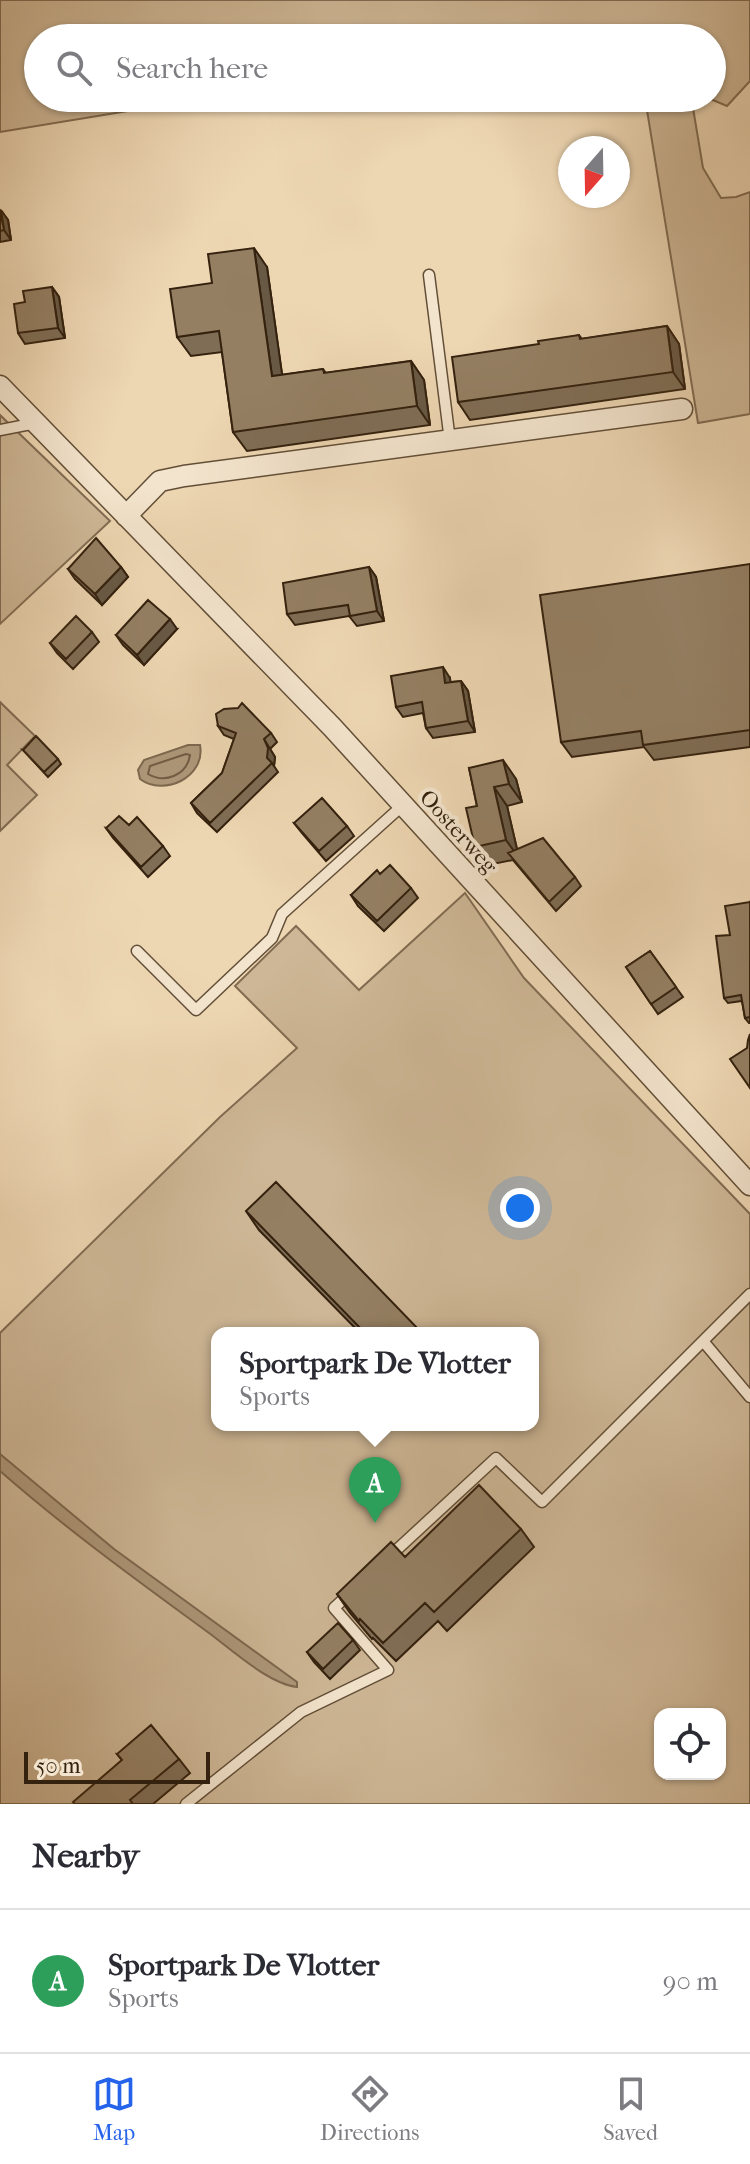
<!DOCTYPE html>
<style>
:root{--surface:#fff;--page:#f7f7f7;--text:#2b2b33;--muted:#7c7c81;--line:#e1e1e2;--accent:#2563eb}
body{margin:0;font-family:"IM FELL French Canon",serif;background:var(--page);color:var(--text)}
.controls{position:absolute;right:24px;bottom:24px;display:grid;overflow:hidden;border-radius:16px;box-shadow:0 2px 6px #0004}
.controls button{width:72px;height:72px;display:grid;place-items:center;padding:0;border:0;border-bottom:2px solid var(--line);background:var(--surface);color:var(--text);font:40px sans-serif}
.compass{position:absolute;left:558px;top:136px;width:72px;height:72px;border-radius:50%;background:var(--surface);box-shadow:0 2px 6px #0004;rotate:200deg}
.scale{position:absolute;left:24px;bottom:20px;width:186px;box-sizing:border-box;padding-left:8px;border:4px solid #34210e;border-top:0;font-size:22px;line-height:28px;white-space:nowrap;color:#34210e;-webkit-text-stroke:6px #f3e4cd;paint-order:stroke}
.you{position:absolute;left:520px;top:1208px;width:28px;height:28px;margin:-20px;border:6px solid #fff;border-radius:50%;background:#1a73e8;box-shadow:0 0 0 12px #1a73e833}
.badge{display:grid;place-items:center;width:52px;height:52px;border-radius:50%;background:var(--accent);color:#fff;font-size:26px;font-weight:700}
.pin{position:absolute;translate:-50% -66px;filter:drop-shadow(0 2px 4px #0008)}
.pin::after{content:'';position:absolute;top:42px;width:28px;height:24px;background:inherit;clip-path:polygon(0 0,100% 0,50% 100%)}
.popup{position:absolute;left:211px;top:1327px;width:328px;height:104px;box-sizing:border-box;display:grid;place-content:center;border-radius:16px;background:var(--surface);filter:drop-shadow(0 2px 6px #0005);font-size:26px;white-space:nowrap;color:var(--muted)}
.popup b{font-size:30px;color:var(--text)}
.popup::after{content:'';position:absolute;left:50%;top:100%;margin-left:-16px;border:16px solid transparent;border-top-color:var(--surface)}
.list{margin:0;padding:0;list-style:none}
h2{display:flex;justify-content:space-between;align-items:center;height:104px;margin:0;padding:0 32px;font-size:34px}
h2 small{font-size:26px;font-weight:400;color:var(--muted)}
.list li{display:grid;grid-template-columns:52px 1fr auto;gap:24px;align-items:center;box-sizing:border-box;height:144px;padding:0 32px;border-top:2px solid var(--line)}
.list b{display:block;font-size:30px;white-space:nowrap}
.list p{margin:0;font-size:26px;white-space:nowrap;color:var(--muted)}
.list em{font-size:26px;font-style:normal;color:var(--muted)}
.icon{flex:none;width:44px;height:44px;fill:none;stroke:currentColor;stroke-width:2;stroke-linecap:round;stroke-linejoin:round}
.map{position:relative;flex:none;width:750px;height:1804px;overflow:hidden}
.search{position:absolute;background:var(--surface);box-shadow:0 2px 6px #0004;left:24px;right:24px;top:24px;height:88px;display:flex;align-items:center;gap:20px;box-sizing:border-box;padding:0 28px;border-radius:44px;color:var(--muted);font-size:30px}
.sheet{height:248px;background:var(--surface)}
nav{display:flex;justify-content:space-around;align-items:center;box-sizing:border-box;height:112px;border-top:2px solid var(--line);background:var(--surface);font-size:22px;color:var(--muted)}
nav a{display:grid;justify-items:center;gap:4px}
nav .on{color:var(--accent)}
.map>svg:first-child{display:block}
</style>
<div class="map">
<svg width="750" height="1804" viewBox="0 0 750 1804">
<rect width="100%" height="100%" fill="#edd6b2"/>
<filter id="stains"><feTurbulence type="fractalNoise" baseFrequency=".0025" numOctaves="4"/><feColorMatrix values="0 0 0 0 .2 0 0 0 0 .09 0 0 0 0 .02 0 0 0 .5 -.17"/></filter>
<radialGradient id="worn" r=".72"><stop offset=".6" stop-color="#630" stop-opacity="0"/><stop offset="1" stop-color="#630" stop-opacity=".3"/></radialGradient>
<!-- green -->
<path fill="#ceb796" stroke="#816c52" stroke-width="2" fill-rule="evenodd" d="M 0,0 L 750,0 L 750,81 L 727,106 L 708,98 L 712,98 L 712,38 L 635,38 L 633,29 L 578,38 L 38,38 L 38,98 L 207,98 L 0,132 Z
M 645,98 L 701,98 L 693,108 L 703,168 L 721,198 L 736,197 L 750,192 L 750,414 L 698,423 Z
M 0,415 L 110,521 L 0,624 Z
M 0,702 L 35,736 L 7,765 L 37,795 L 0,831 Z
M 465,893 L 524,978 L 750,1214 L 750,1804 L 0,1804 L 0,1333 L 220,1117 L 297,1048 L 235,986 L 296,926 L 359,990 ZM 217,1333 L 533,1333 L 533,1425 L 217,1425 ZM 660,1714 L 720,1714 L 720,1774 L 660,1774 Z"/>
<!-- water -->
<path fill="#ae987a" stroke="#7d684f" stroke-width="2" d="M 188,745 L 200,745 C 206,777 164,797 140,779 L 138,770 L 144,760 Z
M 0,1454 L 114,1549 L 297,1682 L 297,1687 C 269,1684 232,1650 209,1633 C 138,1581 66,1529 0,1471 Z"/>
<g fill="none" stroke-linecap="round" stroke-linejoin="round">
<!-- shore -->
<path stroke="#715c44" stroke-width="2" d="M 186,754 L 190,755 C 187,775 165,784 148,774 L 150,766 Z"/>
<!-- service casing -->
<g stroke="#624e37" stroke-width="13">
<path id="service" d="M 429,275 L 450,441
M 0,430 L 36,423
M 137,951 L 196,1010 L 272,938 L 282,914 L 403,805
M 703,1341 L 750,1397
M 390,1556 L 496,1458 L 542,1502 L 750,1294
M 186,1804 L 301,1712 L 388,1670 L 334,1608 L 349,1594"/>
</g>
<!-- minor casing -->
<g stroke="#624e37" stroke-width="23">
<path id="minor" d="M 0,386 L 332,727 L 750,1185
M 126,516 L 160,481 L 184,476 L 682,409"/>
</g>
<!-- service -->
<use href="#service" stroke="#f3e4cd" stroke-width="10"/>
<!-- minor -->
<use href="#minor" stroke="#f3e4cd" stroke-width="20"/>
</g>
<!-- wall -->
<path fill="#7f6d55" stroke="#34210e" stroke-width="2" d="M 0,210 L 8,220 L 11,240 L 0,242 Z
M 267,267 L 282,375 L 323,369 L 326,373 L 411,361 L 424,380 L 430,425 L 247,451 L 233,432 L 222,352 L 191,356 L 177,337 L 212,283 Z
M 52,287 L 59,297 L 65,338 L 25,344 L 18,333 L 25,302 Z
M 667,326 L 679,344 L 685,389 L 470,420 L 458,402 L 539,344 L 579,335 L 582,339 Z
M 750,564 L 750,747 L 654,760 L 644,747 L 572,757 L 561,742 Z
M 121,567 L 128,577 L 102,605 L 75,579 L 68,569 Z
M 369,567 L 376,577 L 384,621 L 357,626 L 349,616 L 295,625 L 287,614 Z
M 177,629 L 144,665 L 123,645 L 116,635 Z
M 92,632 L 99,642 L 73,669 L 57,653 L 50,643 Z
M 450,678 L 450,682 L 461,681 L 468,691 L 475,732 L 433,738 L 426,728 L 423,713 L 403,717 L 396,707 Z
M 218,726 L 271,733 L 277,742 L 270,749 L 275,757 L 274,766 L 278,772 L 217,832 L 197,813 L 191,803 L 222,773 L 234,739 L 224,735 Z
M 23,750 L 58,759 L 61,764 L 48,777 Z
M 469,768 L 516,779 L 522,802 L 507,806 L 517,849 L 575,877 L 581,886 L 556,911 L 513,860 L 488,865 L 475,847 L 477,806 Z
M 294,823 L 347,826 L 354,836 L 326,861 L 302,833 Z
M 106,828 L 163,846 L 170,856 L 148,877 L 113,838 Z
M 411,888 L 418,898 L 384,931 L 358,906 L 351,895 Z
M 750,902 L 750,1023 L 749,1023 L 745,1018 L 742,1001 L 728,1003 L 724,998 L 730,935 Z
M 650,951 L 683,997 L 658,1014 L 626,967 Z
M 246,1211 L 422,1333 L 360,1333 L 259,1230 Z
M 521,1529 L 534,1547 L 447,1631 L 438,1621 L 396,1661 L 373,1638 L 372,1639 L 350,1613 L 337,1594 L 405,1557 Z
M 353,1640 L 360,1650 L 330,1679 L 314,1662 L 307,1652 Z
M 117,1754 L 179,1759 L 190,1773 L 153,1804 L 74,1804 L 122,1760 Z"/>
<!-- shaded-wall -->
<path fill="#685945" stroke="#34210e" stroke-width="2" d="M 1,210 L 8,220 L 11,240 L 4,230 Z
M 254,248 L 267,267 L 285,395 L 272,376 Z
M 52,287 L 59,297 L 65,338 L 58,328 Z
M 667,326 L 679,344 L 685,389 L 673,372 Z
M 411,361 L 424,380 L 430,425 L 417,406 Z
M 121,567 L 128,577 L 102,605 L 95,594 Z
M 369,567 L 376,577 L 384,621 L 377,611 Z
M 170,619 L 177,629 L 144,665 L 137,655 Z
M 443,667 L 450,678 L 452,693 L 445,683 Z
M 461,681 L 468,691 L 475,732 L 468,721 Z
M 264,739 L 275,757 L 274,766 L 267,758 Z
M 503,760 L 516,779 L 522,802 L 509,784 Z
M 494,787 L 507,806 L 519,858 L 506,840 Z"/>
<!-- building -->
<path fill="#947f63" stroke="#34210e" stroke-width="2" d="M 0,210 L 4,230 L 0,231 Z
M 254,248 L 272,376 L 323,369 L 324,373 L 411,361 L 417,406 L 233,432 L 219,331 L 177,337 L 170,289 L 212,283 L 208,254 Z
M 52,287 L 58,328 L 18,333 L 14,304 L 25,302 L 23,291 Z
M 667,326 L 673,372 L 458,402 L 452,357 L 539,344 L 538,341 L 579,335 L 580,339 Z
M 96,538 L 121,567 L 95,594 L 68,569 Z
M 750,564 L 750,730 L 643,745 L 641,731 L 561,742 L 540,595 Z
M 369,567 L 377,611 L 350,616 L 348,605 L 287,614 L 283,583 Z
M 148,600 L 170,619 L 137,655 L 116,635 Z
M 76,616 L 92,632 L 66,659 L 50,643 Z
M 443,667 L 445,683 L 461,681 L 468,721 L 426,728 L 422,702 L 396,707 L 391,676 Z
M 242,703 L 271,733 L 264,739 L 268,748 L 267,758 L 272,763 L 210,823 L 191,803 L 222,773 L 236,733 L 218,726 L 216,714 L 224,709 L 238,708 Z
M 36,736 L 58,759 L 44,772 L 23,750 Z
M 503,760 L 509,784 L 494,787 L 506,840 L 475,847 L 466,808 L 477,806 L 469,768 Z
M 322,798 L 347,826 L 319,851 L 294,823 Z
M 119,816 L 129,825 L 137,817 L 163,846 L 141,867 L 106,828 Z
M 543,838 L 575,877 L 549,902 L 508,853 Z
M 390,865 L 411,888 L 377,921 L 351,895 L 377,870 L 380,874 Z
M 750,902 L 750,1017 L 745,1018 L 741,995 L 724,998 L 716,936 L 730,935 L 725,906 Z
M 650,951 L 676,987 L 651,1004 L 626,967 Z
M 750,1034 L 750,1088 L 730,1059 L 747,1048 L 748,1040 Z
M 276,1182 L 422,1333 L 365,1333 L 246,1211 Z
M 479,1485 L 521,1529 L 434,1612 L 425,1603 L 383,1643 L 360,1619 L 359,1621 L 337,1594 L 391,1542 L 405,1557 Z
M 338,1623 L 353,1640 L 323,1669 L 307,1652 Z
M 151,1725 L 179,1759 L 130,1800 L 133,1804 L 75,1804 L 73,1802 L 122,1760 L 117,1754 Z"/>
<g text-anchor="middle" stroke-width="8" stroke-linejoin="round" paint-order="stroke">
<!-- street labels -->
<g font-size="22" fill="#34210e" stroke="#f3e4cd">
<text transform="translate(459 831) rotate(48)" y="8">Oosterweg</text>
</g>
</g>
<rect width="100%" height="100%" filter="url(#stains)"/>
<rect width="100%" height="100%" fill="url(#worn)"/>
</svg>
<div class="controls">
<button><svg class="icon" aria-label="locate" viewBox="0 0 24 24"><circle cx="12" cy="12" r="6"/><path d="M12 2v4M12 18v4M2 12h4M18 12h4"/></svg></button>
</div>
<svg class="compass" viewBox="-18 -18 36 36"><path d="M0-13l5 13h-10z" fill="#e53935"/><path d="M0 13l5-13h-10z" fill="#7c7c81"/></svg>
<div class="scale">50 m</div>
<div class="you"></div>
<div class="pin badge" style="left:375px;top:1523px;background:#2e9e5b">A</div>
<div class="popup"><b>Sportpark De Vlotter</b>Sports</div>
<div class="search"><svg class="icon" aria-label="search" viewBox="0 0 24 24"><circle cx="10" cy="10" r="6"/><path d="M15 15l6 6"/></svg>Search here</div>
</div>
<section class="sheet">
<h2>Nearby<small></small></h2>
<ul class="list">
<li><span class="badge" style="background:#2e9e5b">A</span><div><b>Sportpark De Vlotter</b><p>Sports</p></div><em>90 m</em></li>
</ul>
</section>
<nav>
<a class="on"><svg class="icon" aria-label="map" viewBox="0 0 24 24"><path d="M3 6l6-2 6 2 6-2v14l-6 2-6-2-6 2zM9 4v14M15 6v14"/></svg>Map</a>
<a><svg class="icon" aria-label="directions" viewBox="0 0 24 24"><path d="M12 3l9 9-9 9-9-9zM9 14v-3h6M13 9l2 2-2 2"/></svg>Directions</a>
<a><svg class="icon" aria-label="saved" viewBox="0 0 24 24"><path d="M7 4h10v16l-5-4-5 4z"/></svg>Saved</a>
</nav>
